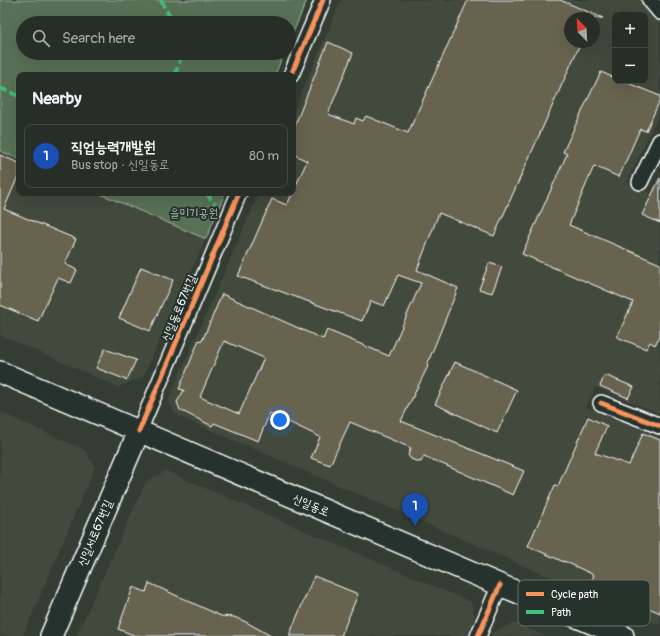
<!DOCTYPE html>
<meta charset="utf-8">
<style>
:root{--surface:#262e27;--page:#2e362f;--text:#f1f3f6;--muted:#a4a8a7;--line:#424a44;--accent:#e69b98}
body{margin:0;font-family:Pangolin,"Poor Story",sans-serif;background:var(--page);color:var(--text)}
.controls{position:absolute;right:12px;top:12px;display:grid;overflow:hidden;border-radius:8px;box-shadow:0 4px 16px #0002}
.controls button{width:36px;height:36px;display:grid;place-items:center;padding:0;border:0;border-bottom:1px solid var(--line);background:var(--surface);color:var(--text);font:20px sans-serif}
.compass{position:absolute;left:564px;top:12px;width:36px;height:36px;border-radius:50%;background:var(--surface);box-shadow:0 4px 16px #0002;rotate:336deg}
.you{position:absolute;left:280px;top:420px;width:14px;height:14px;margin:-10px;border:3px solid #fff;border-radius:50%;background:#1a73e8;box-shadow:0 0 0 6px #1a73e833}
.badge{display:grid;place-items:center;width:26px;height:26px;border-radius:50%;background:var(--accent);color:#fff;font-size:13px;font-weight:700}
.pin{position:absolute;translate:-50% -33px;filter:drop-shadow(0 1px 2px #0008)}
.pin::after{content:'';position:absolute;top:21px;width:14px;height:12px;background:inherit;clip-path:polygon(0 0,100% 0,50% 100%)}
.list{margin:0;padding:0;list-style:none}
h2{display:flex;justify-content:space-between;align-items:center;height:52px;margin:0;padding:0 16px;font-size:17px}
h2 small{font-size:13px;font-weight:400;color:var(--muted)}
.list li{display:grid;grid-template-columns:26px 1fr auto;gap:12px;align-items:center;box-sizing:border-box;height:64px;margin:0 8px 8px;padding:0 8px;border:1px solid var(--line);border-radius:8px}
.list b{display:block;font-size:15px;white-space:nowrap}
.list p{margin:0;font-size:13px;white-space:nowrap;color:var(--muted)}
.list em{font-size:13px;font-style:normal;color:var(--muted)}
.icon{flex:none;width:22px;height:22px;fill:none;stroke:currentColor;stroke-width:2;stroke-linecap:round;stroke-linejoin:round}
.map{position:relative;flex:none;width:660px;height:636px;overflow:hidden}
.search{position:absolute;background:var(--surface);box-shadow:0 4px 16px #0002;left:16px;top:16px;width:280px;height:44px;display:flex;align-items:center;gap:10px;box-sizing:border-box;padding:0 14px;border-radius:22px;color:var(--muted);font-size:15px}
.panel{position:absolute;background:var(--surface);box-shadow:0 4px 16px #0002;left:16px;top:72px;width:280px;height:124px;border-radius:8px}
.map>svg:first-child{display:block}
</style>
<div class="map">
<svg width="660" height="636" viewBox="0 0 660 636">
<rect width="100%" height="100%" fill="#333d34"/>
<filter id="ink" filterUnits="userSpaceOnUse"><feTurbulence type="fractalNoise" baseFrequency=".025" numOctaves="2"/><feDisplacementMap in="SourceGraphic" scale="8" xChannelSelector="R" yChannelSelector="G"/><feConvolveMatrix kernelMatrix="1 2 1 2 8 2 1 2 1" color-interpolation-filters="sRGB"/></filter>
<g filter="url(#ink)">
<!-- built -->
<path fill="#43483c" fill-rule="evenodd" d="M 341,0 L 642,0 L 660,19 L 660,112 L 627,182 L 651,193 L 660,175 L 660,414 L 595,387 L 586,407 L 660,437 L 660,625 L 176,415 L 168,401 L 259,193 L 293,193 L 293,113 ZM 615,15 L 645,15 L 645,81 L 615,81 ZM 570,18 L 594,18 L 594,42 L 570,42 Z
M 0,151 L 19,159 L 19,193 L 98,193 L 206,239 L 143,377 L 118,387 L 0,335 Z
M 0,412 L 85,450 L 95,467 L 23,636 L 0,636 Z
M 166,471 L 471,602 L 475,617 L 467,636 L 76,636 L 146,481 Z
M 515,623 L 546,636 L 491,636 L 493,632 Z"/>
<!-- green -->
<path fill="#587157" stroke="#acb8ab" d="M 0,0 L 307,0 L 289,42 L 289,23 L 23,23 L 23,53 L 284,53 L 275,75 L 19,75 L 19,159 L 0,151 Z
M 98,193 L 225,193 L 206,239 Z"/>
<!-- building -->
<path fill="#676350" stroke="#fff" fill-rule="evenodd" d="M 468,0 L 560,0 L 603,18 L 570,18 L 570,42 L 581,42 L 494,236 L 439,213 L 417,270 L 458,288 L 427,365 L 428,366 L 401,421 L 524,471 L 513,495 L 424,456 L 421,462 L 416,461 L 411,459 L 408,455 L 411,448 L 350,422 L 330,465 L 311,458 L 320,437 L 270,413 L 258,441 L 214,423 L 212,426 L 180,410 L 177,402 L 184,390 L 179,389 L 199,340 L 202,341 L 222,294 L 323,339 L 327,330 L 389,356 L 421,283 L 398,275 L 384,306 L 371,301 L 362,321 L 238,276 L 272,199 L 287,205 L 307,161 L 293,154 L 293,130 L 328,42 L 353,53 L 328,114 L 354,124 L 356,118 L 363,121 L 366,116 L 408,133 ZM 224,341 L 264,358 L 239,414 L 200,397 Z
M 601,72 L 615,78 L 615,81 L 623,81 L 660,96 L 660,100 L 646,131 L 640,129 L 619,177 L 594,166 L 569,225 L 660,264 L 660,335 L 655,345 L 650,342 L 646,349 L 617,337 L 633,302 L 522,254 L 567,154 L 563,152 L 584,107 Z
M 0,155 L 19,163 L 19,174 L 4,209 L 76,239 L 65,264 L 77,270 L 71,283 L 58,278 L 38,321 L 0,305 Z
M 660,178 L 660,223 L 642,215 Z
M 489,263 L 502,267 L 492,293 L 479,289 Z
M 141,267 L 173,280 L 150,331 L 119,318 Z
M 105,349 L 136,360 L 127,380 L 96,368 Z
M 455,362 L 517,390 L 497,433 L 435,404 Z
M 605,375 L 634,387 L 628,398 L 600,386 Z
M 588,417 L 607,426 L 595,453 L 629,465 L 643,433 L 660,440 L 660,613 L 620,595 L 618,599 L 589,586 L 594,575 L 564,561 L 564,562 L 528,546 L 555,485 L 558,486 Z
M 314,576 L 358,594 L 341,636 L 289,636 Z
M 149,583 L 221,616 L 234,617 L 246,622 L 271,636 L 136,636 L 118,629 L 133,587 L 146,592 Z"/>
<g fill="none" stroke-linecap="round" stroke-linejoin="round">
<!-- street casing -->
<g stroke="#fff" stroke-width="18">
<path id="street" d="M 650,0 L 660,12
M 291,75 L 323,0
M 640,182 L 660,141
M 601,403 L 660,426
M 139,431 L 239,193
M 478,636 L 500,585"/>
</g>
<!-- secondary casing -->
<g stroke="#fff" stroke-width="24">
<path id="secondary" d="M 0,372 L 500,585 L 623,636
M 51,636 L 139,431"/>
</g>
<!-- street -->
<use href="#street" stroke="#26332d" stroke-width="15"/>
<!-- secondary -->
<use href="#secondary" stroke="#26332d" stroke-width="21"/>
<!-- quiet -->
<path stroke="#40c37c" stroke-width="4" stroke-dasharray="8 4" stroke-linecap="butt" d="M 161,0 L 173,23
M 175,75 L 181,57 L 180,53
M 0,88 L 19,96
M 206,193 L 215,204"/>
<!-- cycleway casing -->
<g stroke="#26332d" stroke-width="8">
<path id="cycleway" d="M 291,75 L 323,0
M 601,403 L 660,426
M 139,431 L 239,193
M 478,636 L 500,585"/>
</g>
<!-- cycleway -->
<use href="#cycleway" stroke="#f8935d" stroke-width="5"/>
</g>
</g>
<g text-anchor="middle" stroke-width="4" stroke-linejoin="round" paint-order="stroke">
<!-- park labels -->
<g font-size="12" fill="#b4bfb3" stroke="#26332d">
<text x="194" y="217">을미기공원</text>
</g>
<!-- street labels -->
<g font-size="12" fill="#fff" stroke="#26332d">
<text transform="translate(179 308) rotate(-67)" y="4">신일동로67번길</text>
<text transform="translate(311 505) rotate(23)" y="4">신일동로</text>
<text transform="translate(95 533) rotate(-67)" y="4">신일서로67번길</text>
</g>
</g>
<!-- legend -->
<rect x="518" y="580" width="132" height="46" rx="6" fill="#26332d" stroke="#67706c" stroke-width="1"/>
<rect x="526" y="592" width="18" height="4" fill="#f8935d"/>
<rect x="526" y="610" width="18" height="4" fill="#40c37c"/>
<g font-size="11" fill="#fff">
<text x="551" y="598">Cycle path</text>
<text x="551" y="616">Path</text>
</g>
</svg>
<div class="controls">
<button>+</button>
<button>−</button>
</div>
<svg class="compass" viewBox="-18 -18 36 36"><path d="M0-13l5 13h-10z" fill="#e53935"/><path d="M0 13l5-13h-10z" fill="#a4a8a7"/></svg>
<div class="you"></div>
<div class="pin badge" style="left:415px;top:526px;background:#1a4fb4">1</div>
<div class="search"><svg class="icon" aria-label="search" viewBox="0 0 24 24"><circle cx="10" cy="10" r="6"/><path d="M15 15l6 6"/></svg>Search here</div>
<section class="panel">
<h2>Nearby<small></small></h2>
<ul class="list">
<li><span class="badge" style="background:#1a4fb4">1</span><div><b>직업능력개발원</b><p>Bus stop · 신일동로</p></div><em>80 m</em></li>
</ul>
</section>
</div>
